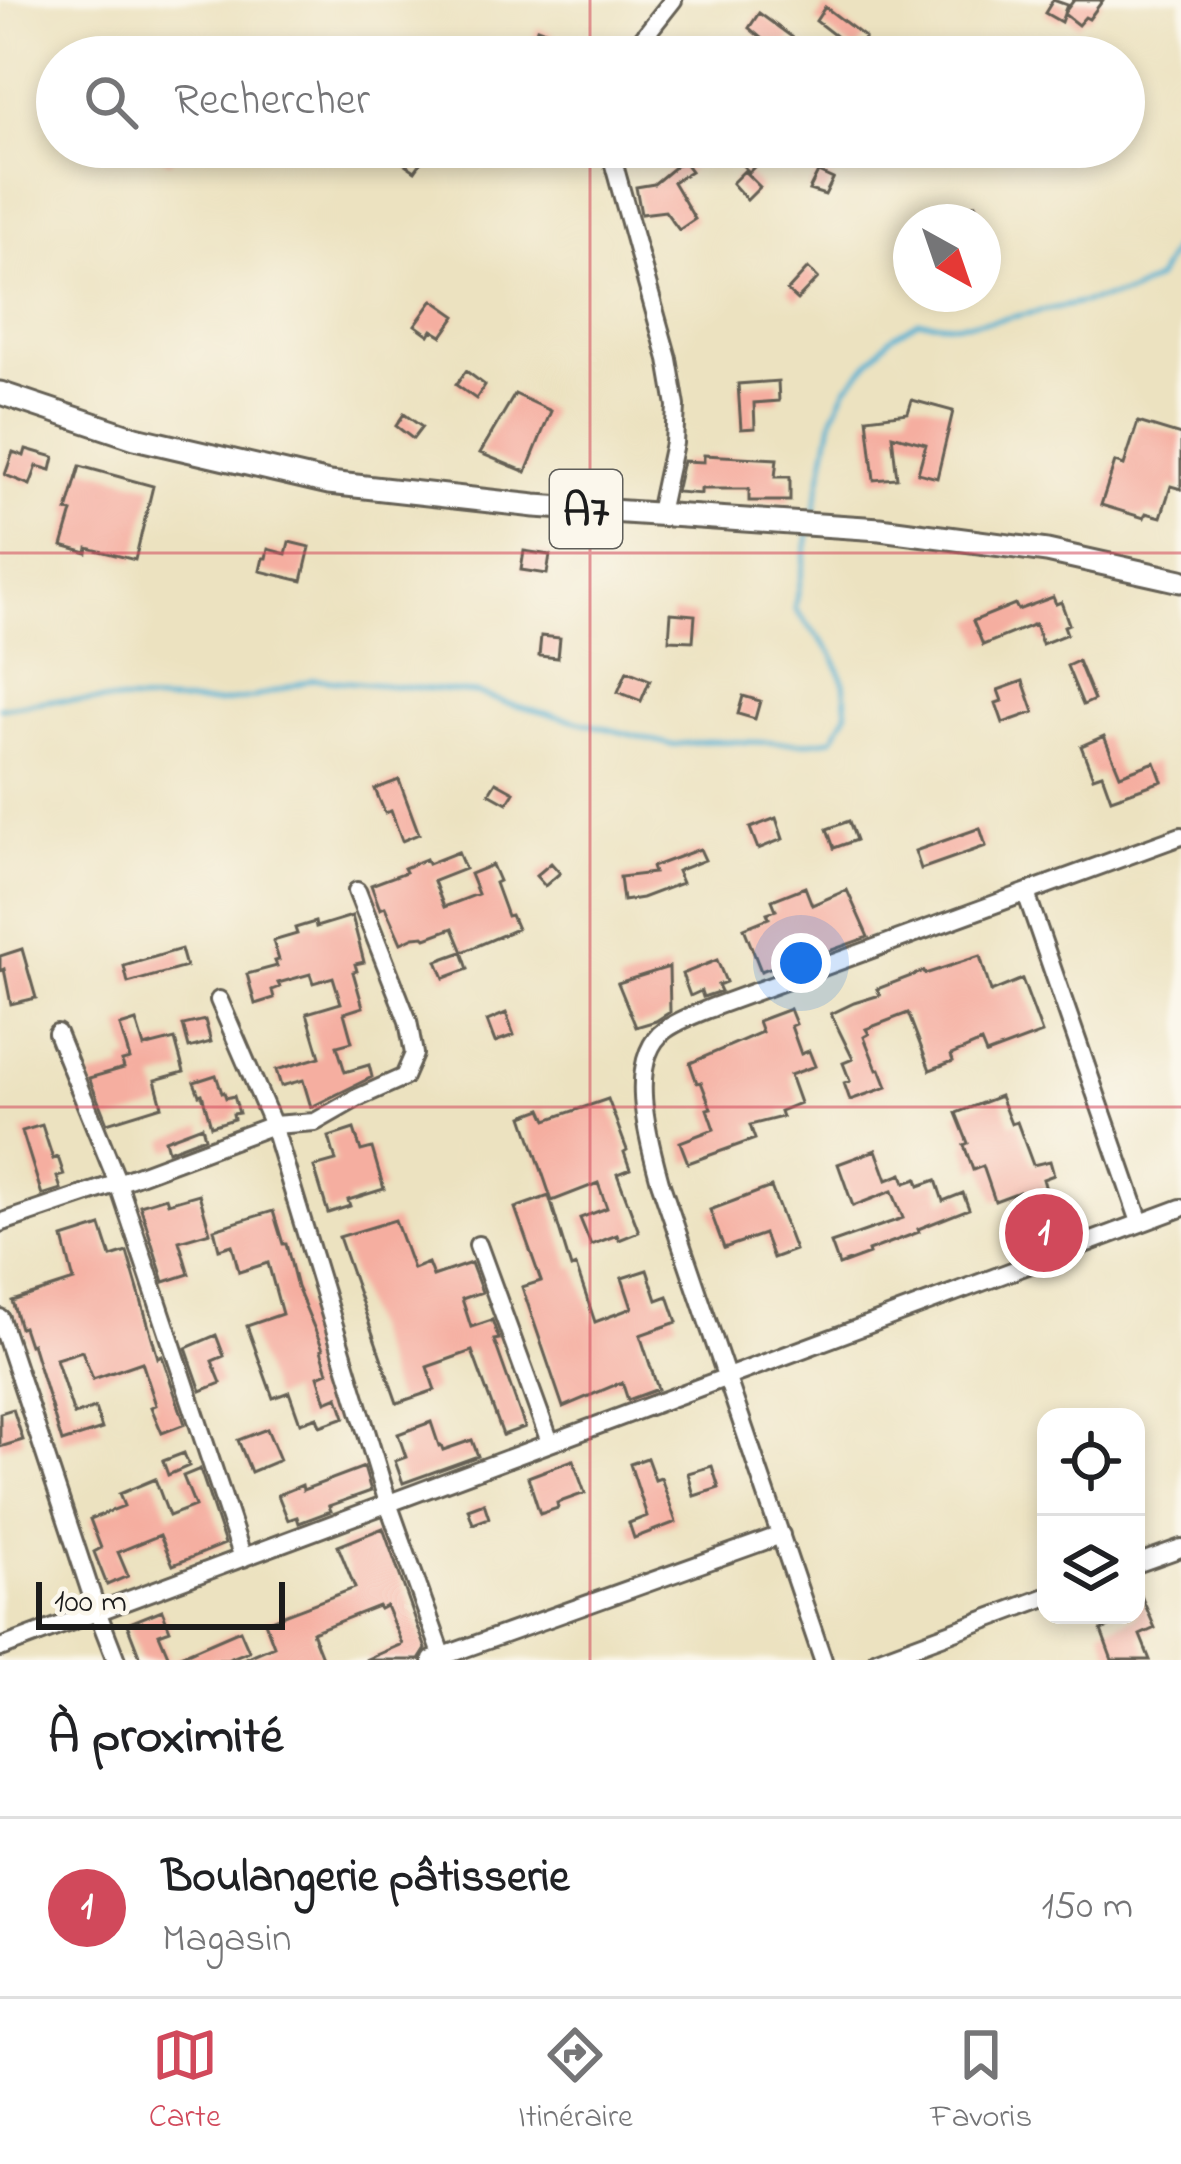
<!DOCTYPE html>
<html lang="fr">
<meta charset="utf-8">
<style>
:root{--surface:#fff;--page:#f6f6f6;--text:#202124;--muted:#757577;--line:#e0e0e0;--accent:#d1495b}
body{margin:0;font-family:"Indie Flower",sans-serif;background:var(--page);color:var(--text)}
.controls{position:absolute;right:36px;bottom:36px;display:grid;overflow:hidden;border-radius:24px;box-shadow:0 6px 18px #0003}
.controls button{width:108px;height:108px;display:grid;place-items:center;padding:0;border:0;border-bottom:3px solid var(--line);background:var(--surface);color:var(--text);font:60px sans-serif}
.compass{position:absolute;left:893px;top:204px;width:108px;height:108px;border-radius:50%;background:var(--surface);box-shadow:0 6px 18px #0003;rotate:140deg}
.scale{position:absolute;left:36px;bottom:30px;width:249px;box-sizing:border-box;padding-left:12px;border:6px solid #1c1c1c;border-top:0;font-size:33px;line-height:42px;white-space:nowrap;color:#1c1c1c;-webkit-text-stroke:9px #fbf7ec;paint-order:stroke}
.you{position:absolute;left:801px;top:963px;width:42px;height:42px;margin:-30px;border:9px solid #fff;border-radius:50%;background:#1a73e8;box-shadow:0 0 0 18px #1a73e833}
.badge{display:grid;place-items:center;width:78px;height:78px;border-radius:50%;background:var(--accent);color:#fff;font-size:39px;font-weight:700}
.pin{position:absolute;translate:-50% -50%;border:6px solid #fff;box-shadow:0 3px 12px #0006}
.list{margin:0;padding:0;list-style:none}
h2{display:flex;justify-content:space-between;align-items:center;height:156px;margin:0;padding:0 48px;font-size:51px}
h2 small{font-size:39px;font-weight:400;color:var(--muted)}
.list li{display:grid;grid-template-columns:78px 1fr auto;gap:36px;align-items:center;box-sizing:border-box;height:180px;padding:0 48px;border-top:3px solid var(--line)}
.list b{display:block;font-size:45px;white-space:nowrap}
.list p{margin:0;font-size:39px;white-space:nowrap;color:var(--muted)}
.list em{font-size:39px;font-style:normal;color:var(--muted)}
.icon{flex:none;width:66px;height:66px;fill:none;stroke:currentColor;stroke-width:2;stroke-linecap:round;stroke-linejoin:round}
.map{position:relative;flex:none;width:1181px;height:1660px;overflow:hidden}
.search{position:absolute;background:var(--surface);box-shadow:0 6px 18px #0003;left:36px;right:36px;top:36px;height:132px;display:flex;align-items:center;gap:30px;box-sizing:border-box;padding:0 42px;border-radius:66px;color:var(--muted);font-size:45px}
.sheet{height:336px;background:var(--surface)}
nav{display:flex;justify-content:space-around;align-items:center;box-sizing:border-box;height:168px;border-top:3px solid var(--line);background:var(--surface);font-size:33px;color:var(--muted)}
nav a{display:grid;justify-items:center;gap:6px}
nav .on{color:var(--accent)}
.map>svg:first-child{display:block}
</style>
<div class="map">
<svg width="1181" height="1660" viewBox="0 0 1181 1660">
<rect width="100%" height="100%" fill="#fbf7ec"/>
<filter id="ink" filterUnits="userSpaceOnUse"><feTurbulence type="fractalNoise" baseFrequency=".00833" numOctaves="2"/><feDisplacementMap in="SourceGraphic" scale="24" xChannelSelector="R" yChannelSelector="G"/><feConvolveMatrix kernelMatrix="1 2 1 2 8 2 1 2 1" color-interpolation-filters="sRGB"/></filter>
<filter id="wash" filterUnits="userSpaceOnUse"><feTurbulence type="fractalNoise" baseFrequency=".004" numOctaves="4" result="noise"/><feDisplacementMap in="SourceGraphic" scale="48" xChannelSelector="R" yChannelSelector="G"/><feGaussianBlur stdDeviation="2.7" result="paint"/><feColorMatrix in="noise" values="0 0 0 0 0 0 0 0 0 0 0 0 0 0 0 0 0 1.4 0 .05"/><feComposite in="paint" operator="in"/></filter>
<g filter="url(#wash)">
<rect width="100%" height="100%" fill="#ece2c0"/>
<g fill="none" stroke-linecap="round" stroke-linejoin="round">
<!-- stream -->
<path stroke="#54b1d2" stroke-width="4.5" d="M 813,519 L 833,416 L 847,387 L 891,337 L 918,321 L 952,324 L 992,321 L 1130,293 L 1157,279 L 1181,232
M 0,708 L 53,700 L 218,703 L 252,698 L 314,679 L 476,693 L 509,704 L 672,745 L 706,741 L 802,743 L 832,739 L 847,713 L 844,682 L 832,653 L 795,609 L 810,530"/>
</g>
<g id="blocks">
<!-- building -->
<path fill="#f5aea0" d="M 1053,0 L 1067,5 L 1064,13 L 1074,0 L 1103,0 L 1089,19 L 1085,17 L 1078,25 L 1064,14 L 1061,22 L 1045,13 Z
M 825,7 L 865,37 L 855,51 L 816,21 Z
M 759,13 L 792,37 L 779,53 L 749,28 Z
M 537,28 L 553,34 L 546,57 L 528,57 Z
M 148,147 L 182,147 L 169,163 Z
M 380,147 L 432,147 L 415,171 Z
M 738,147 L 745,147 L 759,162 L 749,172 L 731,153 Z
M 683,160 L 691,171 L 673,182 L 695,219 L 679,230 L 665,211 L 641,214 L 636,187 L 654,184 Z
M 744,171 L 760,187 L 747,200 L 732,183 Z
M 818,172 L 833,179 L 825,195 L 809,190 Z
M 975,204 L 984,222 L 936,222 Z
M 808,268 L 818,278 L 797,300 L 787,291 Z
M 433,300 L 456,316 L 442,336 L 432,330 L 429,335 L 415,325 Z
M 466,371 L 485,385 L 476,399 L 456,385 Z
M 778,381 L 779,401 L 754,403 L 755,428 L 741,429 L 738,384 Z
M 515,394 L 551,411 L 526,472 L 480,453 Z
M 912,400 L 953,411 L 937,478 L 918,473 L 926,444 L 892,435 L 897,478 L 874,480 L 867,418 L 908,413 Z
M 404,414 L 422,427 L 413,439 L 396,426 Z
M 1138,422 L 1181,435 L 1181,489 L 1171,486 L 1161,517 L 1146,513 L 1144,518 L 1101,505 L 1115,462 L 1124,465 Z
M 26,449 L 54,457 L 51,470 L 37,466 L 30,485 L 5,475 L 13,452 L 24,456 Z
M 704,455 L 777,459 L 775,477 L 790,477 L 790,501 L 749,501 L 749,489 L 701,489 L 701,494 L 676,492 L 683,461 L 704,462 Z
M 80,466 L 153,486 L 135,560 L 88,548 L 87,553 L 62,546 L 72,512 L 67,511 Z
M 289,542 L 310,547 L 302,581 L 260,571 L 263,558 L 266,558 L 268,549 L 286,554 Z
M 524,551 L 550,555 L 547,574 L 521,570 Z
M 1053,597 L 1056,604 L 1061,602 L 1069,624 L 1064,626 L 1067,634 L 1042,644 L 1035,624 L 983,645 L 973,621 L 1015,604 L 1018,610 Z
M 671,613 L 695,615 L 693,641 L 669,640 Z
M 541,636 L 560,638 L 558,658 L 539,656 Z
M 1078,661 L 1094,700 L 1083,705 L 1067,666 Z
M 627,671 L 650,680 L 641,701 L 618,692 Z
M 1023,681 L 1034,712 L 1003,723 L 996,703 L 1002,701 L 998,690 Z
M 743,696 L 760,701 L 755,719 L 738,714 Z
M 1104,736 L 1120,775 L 1155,762 L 1162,781 L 1111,799 L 1102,774 L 1093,777 L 1081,746 Z
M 399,780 L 419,834 L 402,841 L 391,811 L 385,813 L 375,789 Z
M 496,782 L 514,792 L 507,803 L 489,793 Z
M 776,818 L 783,839 L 758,849 L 750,828 Z
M 849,821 L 856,840 L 834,848 L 827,829 Z
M 980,828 L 986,846 L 921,869 L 915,851 Z
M 700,849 L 705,860 L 677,871 L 682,883 L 642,898 L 623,901 L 620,877 L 654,873 L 652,867 Z
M 458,852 L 465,869 L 434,881 L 444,907 L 478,894 L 470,874 L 492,865 L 499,881 L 495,883 L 507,916 L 511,915 L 517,929 L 463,952 L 453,928 L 426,938 L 424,936 L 414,937 L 401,943 L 385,907 L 380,909 L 371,885 L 406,872 L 404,868 L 426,859 L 428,864 Z
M 551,863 L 560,873 L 545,886 L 536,876 Z
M 805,887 L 812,905 L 847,890 L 868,937 L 774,971 L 772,967 L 761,971 L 744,928 L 769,918 L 767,913 L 776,910 L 772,900 Z
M 352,916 L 364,962 L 355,964 L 357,971 L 353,972 L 363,1007 L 344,1013 L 352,1042 L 337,1046 L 345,1072 L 369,1065 L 372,1077 L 311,1107 L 303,1080 L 281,1086 L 276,1070 L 320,1057 L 307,1013 L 341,1003 L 333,977 L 313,983 L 310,974 L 278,983 L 280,987 L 272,990 L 274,998 L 255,1004 L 247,974 L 277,966 L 275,961 L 279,960 L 273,941 L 297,934 L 295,928 L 315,922 L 316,927 Z
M 22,949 L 36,998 L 11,1004 L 4,969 L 0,971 L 0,956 Z
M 181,949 L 186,967 L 128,983 L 124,966 Z
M 462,952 L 468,969 L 444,978 L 437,961 Z
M 980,956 L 991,992 L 1022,979 L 1042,1033 L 986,1054 L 981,1042 L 951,1055 L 953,1061 L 930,1070 L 908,1013 L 866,1029 L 869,1034 L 864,1037 L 877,1070 L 880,1069 L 887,1087 L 850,1100 L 844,1083 L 850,1081 L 843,1063 L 853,1059 L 831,1014 L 854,1003 L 880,995 L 877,989 L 924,971 L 925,974 Z
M 717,960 L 726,982 L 718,985 L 721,991 L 703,997 L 701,991 L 690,996 L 682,974 Z
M 669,967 L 670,1012 L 656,1021 L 636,1027 L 618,983 Z
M 790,1009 L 796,1024 L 791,1026 L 801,1054 L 809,1051 L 815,1066 L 790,1075 L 800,1103 L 780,1111 L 782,1117 L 750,1125 L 755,1139 L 688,1163 L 680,1142 L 714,1129 L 707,1109 L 711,1108 L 701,1082 L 697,1083 L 690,1063 L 762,1032 L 758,1021 Z
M 506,1013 L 514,1035 L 495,1042 L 487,1021 Z
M 205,1020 L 211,1042 L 189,1048 L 183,1025 Z
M 136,1021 L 144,1047 L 175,1039 L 184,1072 L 155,1080 L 162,1106 L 107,1123 L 89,1078 L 124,1068 L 122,1061 L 130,1059 L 120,1026 Z
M 216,1075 L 222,1093 L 224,1092 L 226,1098 L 234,1096 L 239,1113 L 233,1114 L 234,1119 L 211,1126 L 202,1094 L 199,1095 L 194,1082 Z
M 1000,1096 L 1011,1124 L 1017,1122 L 1033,1165 L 1050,1161 L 1054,1175 L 1043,1179 L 1058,1232 L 1032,1239 L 1019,1192 L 995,1201 L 983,1166 L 973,1170 L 964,1145 L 968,1143 L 956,1113 Z
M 608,1099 L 627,1150 L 624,1152 L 630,1169 L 617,1174 L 639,1232 L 619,1240 L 617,1235 L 591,1245 L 580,1218 L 607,1208 L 598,1183 L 552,1201 L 523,1116 L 542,1109 L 547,1120 Z
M 42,1125 L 53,1159 L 58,1157 L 64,1175 L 57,1177 L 61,1189 L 42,1195 L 22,1131 Z
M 202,1126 L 205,1137 L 168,1151 L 165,1140 Z
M 354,1129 L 361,1151 L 372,1148 L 384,1189 L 348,1200 L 350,1206 L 328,1213 L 314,1167 L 336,1161 L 329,1137 Z
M 876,1150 L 887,1180 L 902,1174 L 905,1183 L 917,1179 L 919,1186 L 936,1180 L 943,1201 L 963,1193 L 969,1209 L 918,1229 L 919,1232 L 868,1251 L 869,1254 L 839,1265 L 831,1243 L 903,1218 L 892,1191 L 853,1206 L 838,1164 Z
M 771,1187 L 795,1250 L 773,1258 L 764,1234 L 724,1248 L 710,1210 Z
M 199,1194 L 210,1232 L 179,1241 L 189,1274 L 164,1282 L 140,1205 L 166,1197 L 168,1203 Z
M 549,1196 L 571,1268 L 576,1266 L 595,1322 L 632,1308 L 622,1278 L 647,1270 L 657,1300 L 668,1296 L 677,1322 L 640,1335 L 658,1389 L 628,1400 L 622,1382 L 563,1407 L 522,1287 L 541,1281 L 515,1208 Z
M 273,1211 L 283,1244 L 286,1244 L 297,1287 L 323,1349 L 321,1350 L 328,1372 L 318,1376 L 326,1402 L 338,1397 L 345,1417 L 320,1426 L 317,1417 L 300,1423 L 289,1392 L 273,1398 L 247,1326 L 282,1314 L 268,1263 L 239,1272 L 232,1245 L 219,1249 L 214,1229 Z
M 395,1220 L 413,1269 L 428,1263 L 433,1276 L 471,1263 L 482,1292 L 462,1299 L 471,1327 L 492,1320 L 499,1339 L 494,1340 L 525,1427 L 503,1435 L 472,1351 L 427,1367 L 435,1390 L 397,1403 L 339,1237 Z
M 101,1226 L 111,1257 L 127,1252 L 158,1358 L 162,1356 L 185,1424 L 162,1433 L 151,1407 L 156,1405 L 142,1362 L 93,1379 L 82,1351 L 56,1359 L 74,1415 L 95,1408 L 102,1429 L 62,1442 L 32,1344 L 29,1345 L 23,1327 L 20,1328 L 12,1301 L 74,1281 L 63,1238 Z
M 216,1335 L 224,1356 L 212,1361 L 221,1383 L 201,1391 L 186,1348 Z
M 13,1409 L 23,1440 L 0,1447 L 0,1413 Z
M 431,1422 L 439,1446 L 441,1445 L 443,1450 L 472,1440 L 478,1456 L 403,1483 L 395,1461 L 406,1457 L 398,1434 Z
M 267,1429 L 280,1460 L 251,1472 L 238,1440 Z
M 184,1453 L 189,1466 L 168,1475 L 163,1461 Z
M 647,1458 L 655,1480 L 661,1478 L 676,1522 L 634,1538 L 629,1523 L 647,1516 L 630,1464 Z
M 573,1460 L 585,1493 L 557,1503 L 558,1508 L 540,1514 L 528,1477 Z
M 712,1466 L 719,1488 L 694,1496 L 688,1473 Z
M 364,1467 L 371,1491 L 329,1506 L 331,1511 L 299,1523 L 297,1517 L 288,1520 L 278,1495 L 302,1485 L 303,1490 Z
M 200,1469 L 225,1544 L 173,1565 L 160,1535 L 118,1552 L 128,1576 L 107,1585 L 94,1552 L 101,1548 L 90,1519 L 124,1506 L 119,1494 L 155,1479 L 169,1516 L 195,1506 L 183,1476 Z
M 484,1503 L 489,1518 L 473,1524 L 468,1509 Z
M 383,1528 L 426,1649 L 419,1660 L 365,1660 L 402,1644 L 386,1606 L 380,1609 L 378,1606 L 312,1632 L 323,1660 L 241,1660 L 274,1646 L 265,1622 L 355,1588 L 338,1546 Z
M 1136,1584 L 1155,1628 L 1140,1635 L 1150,1660 L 1112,1660 L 1101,1630 L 1136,1617 Z
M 162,1610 L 170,1630 L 159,1634 L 170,1660 L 141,1660 L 127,1624 Z
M 240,1630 L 249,1651 L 227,1660 L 171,1660 Z"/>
</g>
</g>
<g filter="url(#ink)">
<use href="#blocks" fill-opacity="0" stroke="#656155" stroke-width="3"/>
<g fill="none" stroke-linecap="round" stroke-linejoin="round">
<!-- minor casing -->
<g stroke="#656155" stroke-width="22">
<path id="minor" d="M 628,57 L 673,0
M 609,147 L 668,359 L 676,406 L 674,443 L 659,513
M 1026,893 L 1140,1222
M 219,1000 L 273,1125 L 388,1503 L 444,1660
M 57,1033 L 118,1183 L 243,1558
M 0,1223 L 118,1183 L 273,1125 L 315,1122 L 357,1098 L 404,1077 L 414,1054 L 408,1021 L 357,891
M 478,1245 L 550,1442
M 0,1318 L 97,1611 L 116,1660
M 1136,1564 L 1181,1548
M 0,1648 L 1181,1208
M 432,1660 L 781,1535
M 823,1660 L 660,1182 C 649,1142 625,1060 665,1030 C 680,1019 699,1013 716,1006 L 1181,836
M 877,1660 L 1046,1597"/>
</g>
<!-- major casing -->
<g stroke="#656155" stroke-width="27">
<path id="major" d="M 0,393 L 135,438 L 329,483 L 535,506 L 880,529 L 1047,551 L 1181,581"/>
</g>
<!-- minor -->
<use href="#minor" stroke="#fff" stroke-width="16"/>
<!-- major -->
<use href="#major" stroke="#fff" stroke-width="21"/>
</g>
</g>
<!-- grid -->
<path fill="none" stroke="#d1495b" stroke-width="3" stroke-opacity="0.55" d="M 590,0 L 590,57M 590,147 L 590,1660M 0,553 L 1181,553M 0,1107 L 1181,1107"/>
<g text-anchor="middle" stroke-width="12" stroke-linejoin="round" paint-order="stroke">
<!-- shield labels -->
<rect fill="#fbf7ec" stroke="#5f5e5a" stroke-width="3" x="550" y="470" width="72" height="78" rx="9"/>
<g font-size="45" font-weight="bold" fill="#1c1c1c">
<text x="586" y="525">A7</text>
</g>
</g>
</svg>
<div class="controls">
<button><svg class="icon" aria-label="locate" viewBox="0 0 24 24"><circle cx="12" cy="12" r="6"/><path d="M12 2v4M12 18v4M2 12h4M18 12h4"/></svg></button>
<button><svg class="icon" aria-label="layers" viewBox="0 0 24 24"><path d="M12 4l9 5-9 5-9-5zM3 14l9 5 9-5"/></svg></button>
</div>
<svg class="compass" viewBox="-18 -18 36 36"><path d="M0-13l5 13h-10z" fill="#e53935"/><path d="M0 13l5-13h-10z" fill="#757577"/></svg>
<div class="scale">100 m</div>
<div class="you"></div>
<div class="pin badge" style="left:1044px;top:1233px">1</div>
<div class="search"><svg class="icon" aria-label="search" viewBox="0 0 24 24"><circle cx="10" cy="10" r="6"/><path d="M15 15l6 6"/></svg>Rechercher</div>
</div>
<section class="sheet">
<h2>À proximité<small></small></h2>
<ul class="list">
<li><span class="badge">1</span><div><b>Boulangerie pâtisserie</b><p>Magasin</p></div><em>150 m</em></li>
</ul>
</section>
<nav>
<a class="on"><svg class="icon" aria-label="map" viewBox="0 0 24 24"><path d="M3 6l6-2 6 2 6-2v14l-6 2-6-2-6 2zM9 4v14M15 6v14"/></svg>Carte</a>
<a><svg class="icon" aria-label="directions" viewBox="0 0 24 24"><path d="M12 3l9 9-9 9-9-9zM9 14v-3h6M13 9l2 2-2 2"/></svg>Itinéraire</a>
<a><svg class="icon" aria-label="saved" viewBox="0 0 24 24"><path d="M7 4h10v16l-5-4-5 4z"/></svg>Favoris</a>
</nav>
